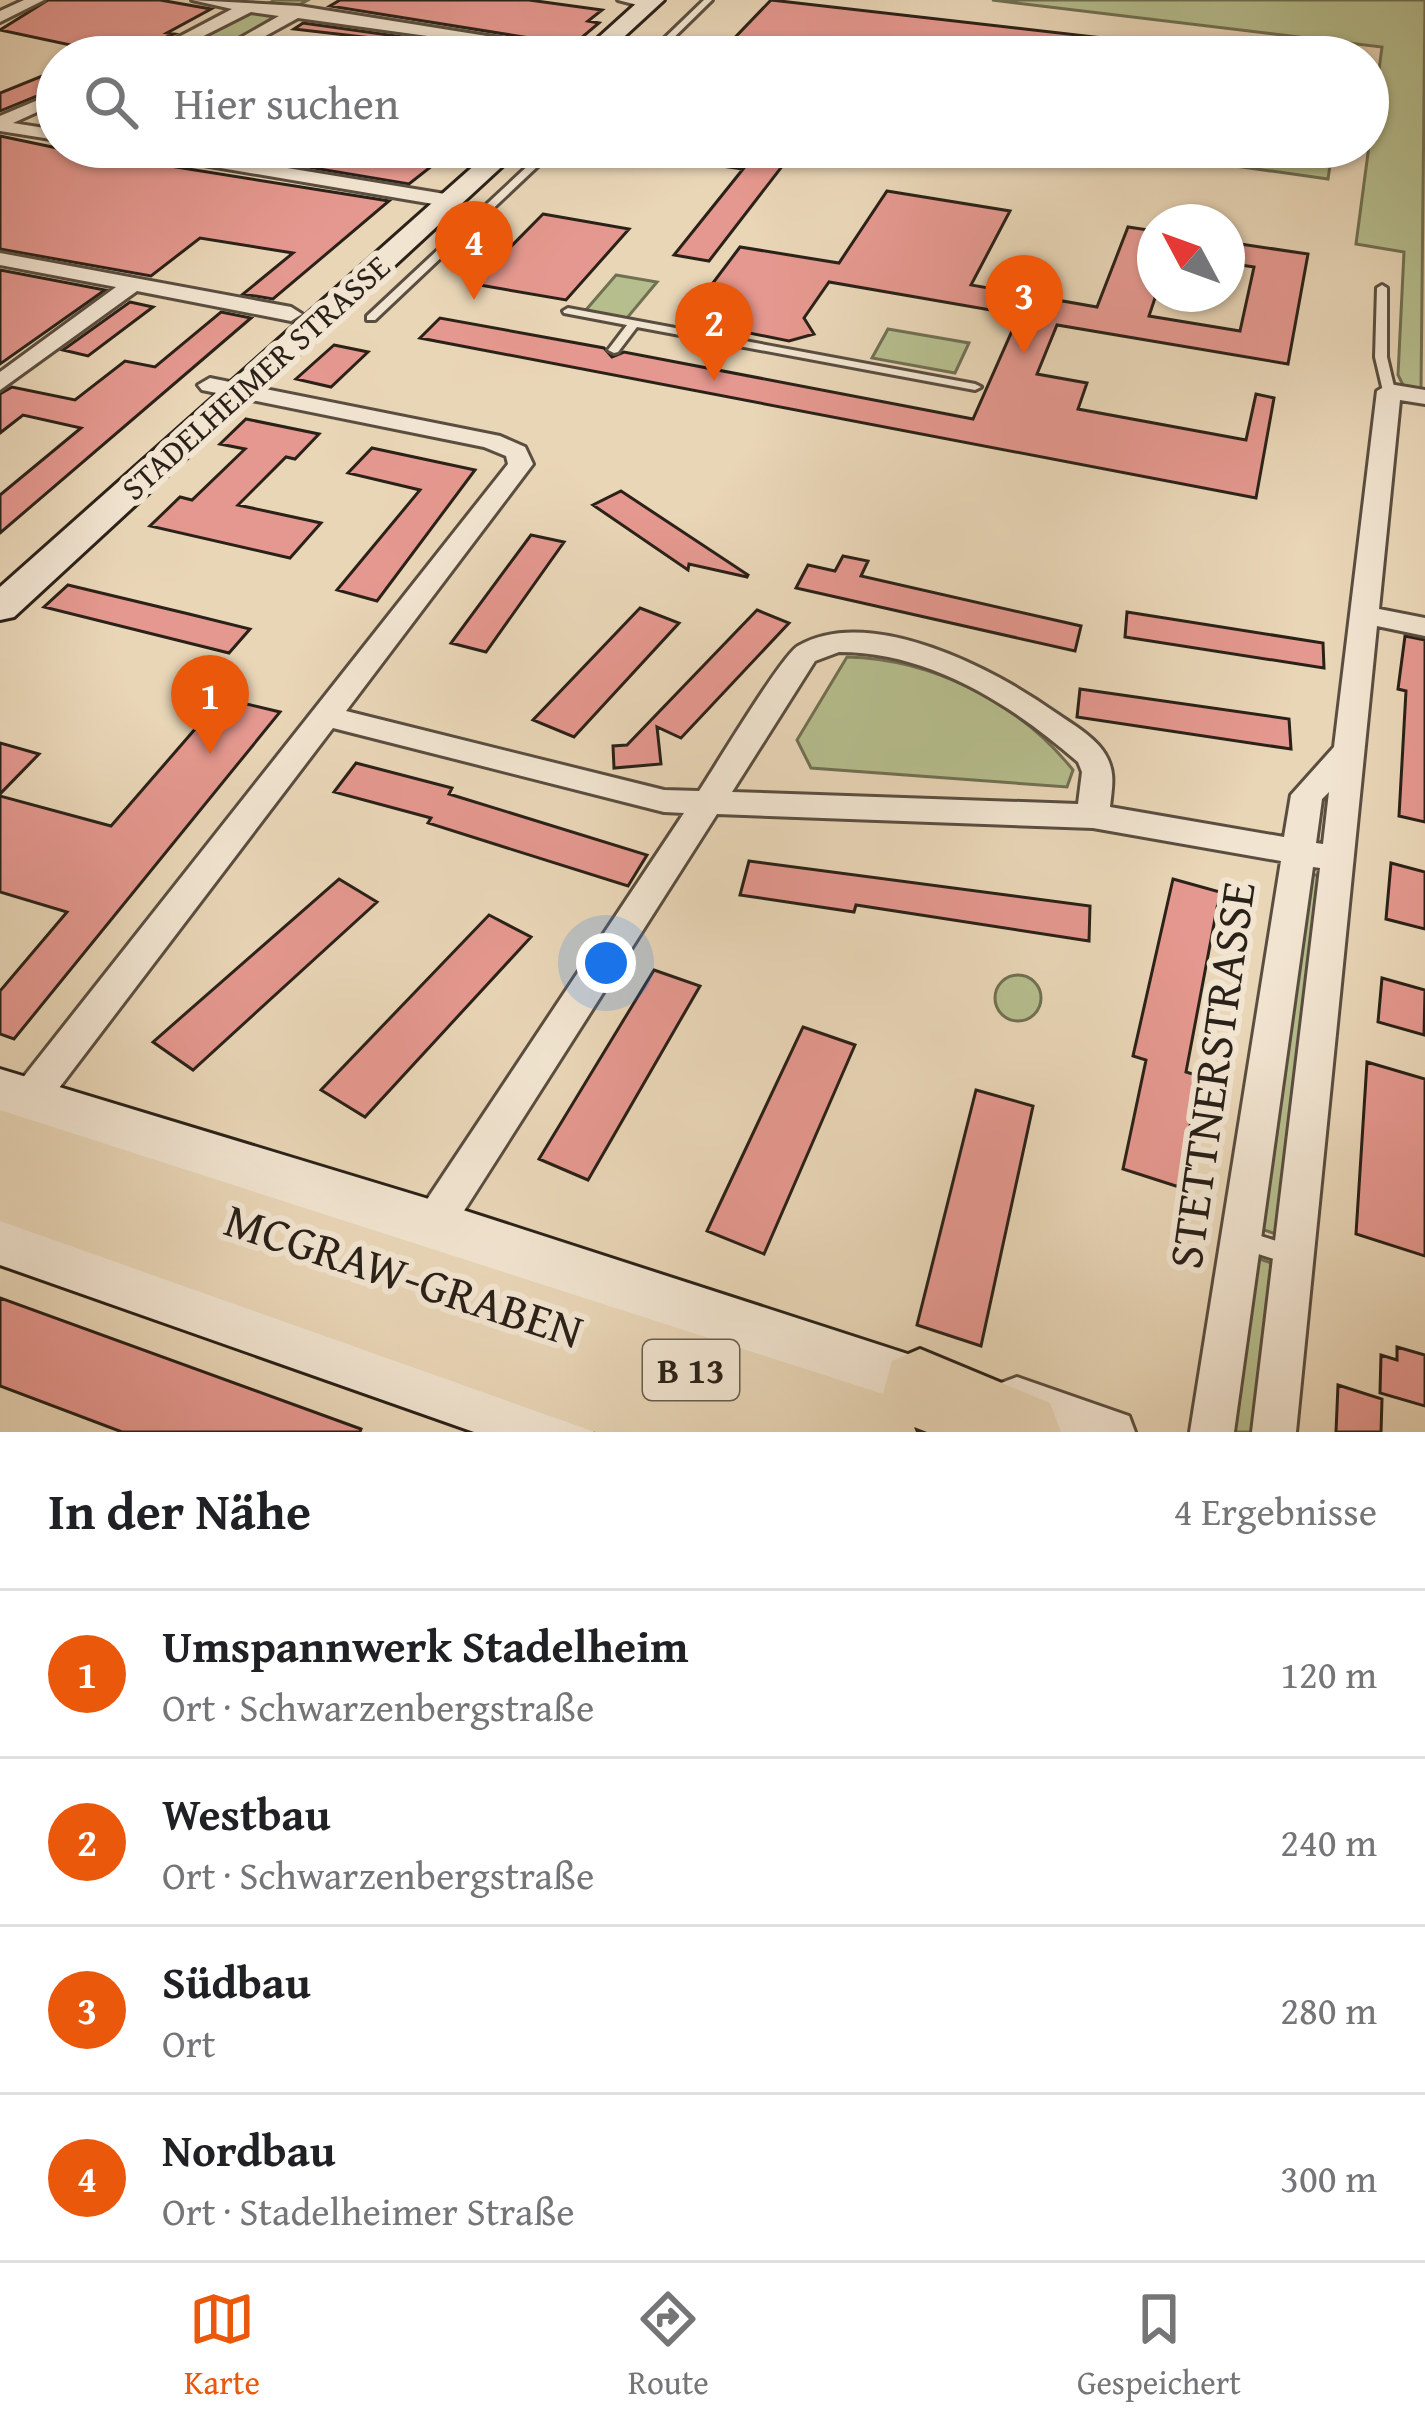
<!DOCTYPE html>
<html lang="de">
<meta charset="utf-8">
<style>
:root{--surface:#fff;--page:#f6f6f6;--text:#202124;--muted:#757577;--line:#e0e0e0;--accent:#ea580c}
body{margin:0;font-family:"Gentium Book Plus",serif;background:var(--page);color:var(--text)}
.compass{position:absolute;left:1137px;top:204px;width:108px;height:108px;border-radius:50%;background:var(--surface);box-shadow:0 3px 9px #0004;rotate:311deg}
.you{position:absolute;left:606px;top:963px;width:42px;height:42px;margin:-30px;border:9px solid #fff;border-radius:50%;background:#1a73e8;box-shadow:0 0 0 18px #1a73e833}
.badge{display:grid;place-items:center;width:78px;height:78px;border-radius:50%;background:var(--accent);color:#fff;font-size:39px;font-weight:700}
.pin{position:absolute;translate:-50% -99px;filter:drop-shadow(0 3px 6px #0008)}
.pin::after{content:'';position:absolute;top:63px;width:42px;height:36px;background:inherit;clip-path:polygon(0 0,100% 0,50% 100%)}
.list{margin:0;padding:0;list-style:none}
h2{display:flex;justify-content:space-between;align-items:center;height:156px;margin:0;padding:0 48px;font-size:51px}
h2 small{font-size:39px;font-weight:400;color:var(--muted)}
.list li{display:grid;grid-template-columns:78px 1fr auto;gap:36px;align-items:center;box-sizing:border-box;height:168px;padding:0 48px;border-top:3px solid var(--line)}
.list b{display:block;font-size:45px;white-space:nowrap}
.list p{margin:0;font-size:39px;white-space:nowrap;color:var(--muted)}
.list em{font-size:39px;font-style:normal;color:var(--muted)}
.icon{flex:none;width:66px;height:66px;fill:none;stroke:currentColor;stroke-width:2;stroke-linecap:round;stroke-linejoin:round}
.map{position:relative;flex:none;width:1425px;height:1432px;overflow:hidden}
.search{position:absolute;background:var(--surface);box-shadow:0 3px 9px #0004;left:36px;right:36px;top:36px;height:132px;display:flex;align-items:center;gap:30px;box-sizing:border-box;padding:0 42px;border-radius:66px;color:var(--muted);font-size:45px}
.sheet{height:828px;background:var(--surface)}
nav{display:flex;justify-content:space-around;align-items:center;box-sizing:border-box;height:168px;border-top:3px solid var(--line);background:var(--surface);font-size:33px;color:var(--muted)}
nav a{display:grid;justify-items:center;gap:6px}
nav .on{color:var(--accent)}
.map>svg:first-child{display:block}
</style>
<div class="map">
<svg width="1425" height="1432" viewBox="0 0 1425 1432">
<rect width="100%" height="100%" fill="#e9d6b7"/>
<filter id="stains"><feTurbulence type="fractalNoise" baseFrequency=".00167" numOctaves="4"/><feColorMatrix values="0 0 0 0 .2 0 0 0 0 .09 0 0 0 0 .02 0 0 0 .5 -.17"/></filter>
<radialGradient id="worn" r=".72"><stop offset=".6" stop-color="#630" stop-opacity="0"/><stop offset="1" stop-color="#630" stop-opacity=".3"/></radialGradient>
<!-- green -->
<path fill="#b6be8e" stroke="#707053" stroke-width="3" d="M 275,0 L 308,0 L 207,57 L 166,57 Z
M 992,0 L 1425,0 L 1421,391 L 1403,385 L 1398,375 L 1404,252 L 1356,244 L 1382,47 Z
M 1218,147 L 1332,151 L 1328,179 L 1214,163 Z
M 616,275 L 657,282 L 627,318 L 585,311 Z
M 888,329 L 969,343 L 955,373 L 872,358 Z
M 847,657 C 932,659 1019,702 1073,770 L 1067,787 L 811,768 L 797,740 Z
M 1307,873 L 1324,877 L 1282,1236 L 1261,1229 Z
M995 998a23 23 0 1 1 46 0a23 23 0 1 1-46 0Z
M 1257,1258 L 1277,1265 L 1256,1432 L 1234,1432 Z"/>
<!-- building -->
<path fill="#e5988f" stroke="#2a2118" stroke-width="3" d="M 48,0 L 160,0 L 211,9 L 167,33 L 174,34 L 122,56 L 0,30 Z
M 340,0 L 529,0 L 602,10 L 588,21 L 599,23 L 573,45 L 330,6 Z
M 771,0 L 1147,43 L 1146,57 L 1027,57 L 908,42 L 907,57 L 720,53 Z
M 303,23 L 545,57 L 474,51 L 467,57 L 432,57 L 401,52 L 415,43 L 294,29 Z
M 57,70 L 57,88 L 0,111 L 0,93 Z
M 0,136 L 57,148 L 389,201 L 273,299 L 243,294 L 293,253 L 200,238 L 151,276 L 0,249 Z
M 188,147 L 456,147 L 409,184 Z
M 678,147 L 797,147 L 709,261 L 674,255 L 743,169 L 678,160 Z
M 887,191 L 1010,211 L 971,285 L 1097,307 L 1128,227 L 1155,231 L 1155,298 L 1149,316 L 1240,331 L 1254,267 L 1227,263 L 1227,242 L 1308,254 L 1288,364 L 1057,325 L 1037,374 L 1087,383 L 1078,409 L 1246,440 L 1256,394 L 1274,398 L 1256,498 L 420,338 L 440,318 L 604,348 L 612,357 L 624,352 L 973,419 L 1019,315 L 829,282 L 804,318 L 814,334 L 789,341 L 685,320 L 740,247 L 839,263 Z
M 543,214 L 629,229 L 566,300 L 474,284 Z
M 0,270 L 105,290 L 0,364 Z
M 130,302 L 153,307 L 88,356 L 63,350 Z
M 221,312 L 251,318 L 0,533 L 0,495 L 81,428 L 23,415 L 0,433 L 0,394 L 12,387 L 75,400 L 125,361 L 155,367 Z
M 334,345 L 368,352 L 331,387 L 296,379 Z
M 246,419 L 319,434 L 295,459 L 286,457 L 238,505 L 321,523 L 290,558 L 150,526 L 180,497 L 192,500 L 245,449 L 220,444 Z
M 372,448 L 475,470 L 377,601 L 337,590 L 420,490 L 348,473 Z
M 621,491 L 748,575 L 747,577 L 689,564 L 688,570 L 593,505 Z
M 531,535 L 564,542 L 486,652 L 451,643 Z
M 843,556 L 868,561 L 861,576 L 1081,626 L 1075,651 L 796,588 L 808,565 L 835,571 Z
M 68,585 L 189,614 L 250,629 L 229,653 L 44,607 Z
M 640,608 L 679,623 L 574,737 L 533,720 Z
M 757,610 L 789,623 L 681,738 L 657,727 L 661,764 L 614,768 L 613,746 L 627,745 Z
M 1127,612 L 1323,643 L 1324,668 L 1125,637 Z
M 1405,636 L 1425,640 L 1425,822 L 1399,816 L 1406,691 L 1398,689 Z
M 1080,689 L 1289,719 L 1291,749 L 1077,717 Z
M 222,698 L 280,712 L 14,1039 L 0,1034 L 0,991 L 67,912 L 0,892 L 0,796 L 111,826 Z
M 0,743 L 39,754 L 0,794 Z
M 356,763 L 452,788 L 449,794 L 647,855 L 628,886 L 428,823 L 431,818 L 334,792 Z
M 749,861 L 1090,906 L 1089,941 L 856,905 L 854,912 L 740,895 Z
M 1391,863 L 1425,872 L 1425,929 L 1386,919 Z
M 339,879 L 377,902 L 193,1070 L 153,1042 Z
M 1173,879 L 1220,892 L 1186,1072 L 1199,1076 L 1179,1187 L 1123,1169 L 1146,1060 L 1133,1056 Z
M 489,915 L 531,937 L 365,1117 L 321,1090 Z
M 654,970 L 700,986 L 588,1180 L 539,1159 Z
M 1382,978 L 1425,990 L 1424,1035 L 1378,1022 Z
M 803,1027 L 855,1045 L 764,1254 L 707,1231 Z
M 1367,1062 L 1425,1079 L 1425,1256 L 1356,1234 Z
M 976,1090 L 1033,1106 L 981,1346 L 917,1325 Z
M 0,1298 L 361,1429 L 360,1432 L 122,1432 L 0,1386 Z
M 1397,1347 L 1425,1355 L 1425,1406 L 1380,1393 L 1381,1355 L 1397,1360 Z
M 1338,1385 L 1382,1399 L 1381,1432 L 1336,1432 Z"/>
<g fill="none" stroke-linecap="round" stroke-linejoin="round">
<!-- lane casing -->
<g stroke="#5a4e40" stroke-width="6">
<path id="lane" d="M 704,0 L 712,0 L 654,57 L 645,57 Z
M 548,147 L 558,147 L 375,320 L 367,320 L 367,316 Z
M 1382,285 L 1387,288 L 1387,357 L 1395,391 L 1389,394 L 1383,391 L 1375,357 L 1377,288 Z
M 568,308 L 975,384 L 981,387 L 975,390 L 637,327 L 618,352 L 614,353 L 608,350 L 627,325 L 564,313 L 563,311 Z
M 1241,1230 L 1299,1248 L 1302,1255 L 1299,1262 L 1292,1265 L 1234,1246 L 1231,1239 L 1234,1232 Z"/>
</g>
<!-- street casing -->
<g stroke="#5a4e40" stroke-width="6">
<path id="street" d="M 24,0 L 44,0 L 0,22 L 0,11 Z
M 192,0 L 299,6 L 600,54 L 578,57 L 298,18 L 227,57 L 207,57 L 279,16 L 251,12 L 162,57 L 141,57 L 232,9 Z
M 618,0 L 655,0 L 657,3 L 649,8 Z
M 57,92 L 57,103 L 13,123 L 57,130 L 57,140 L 0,131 L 0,116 Z
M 118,147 L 160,147 L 451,195 L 461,201 L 451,207 L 127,152 Z
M 0,253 L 291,307 L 302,314 L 291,321 L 137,291 L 0,390 L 0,372 L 116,287 L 0,265 Z
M 210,378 L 500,436 L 525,447 L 533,464 L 346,711 L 664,790 L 699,791 C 715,767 782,655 798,646 C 871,604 996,670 1056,713 C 1072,724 1095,737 1105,754 C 1116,772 1112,787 1110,807 L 1284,837 L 1291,795 L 1334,747 L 1377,391 L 1389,384 L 1425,390 L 1425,404 L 1400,400 L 1379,609 L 1425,618 L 1425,636 L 1377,626 L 1296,1432 L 1252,1432 L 1320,868 L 1313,867 L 1234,1432 L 1190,1432 L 1281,861 L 1093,828 L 717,814 L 446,1239 L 432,1245 L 418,1239 L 412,1226 L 418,1213 L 684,813 L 664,812 L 333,728 L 40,1113 L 27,1117 L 14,1113 L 8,1101 L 14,1089 L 508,464 L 506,456 L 484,447 L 202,390 L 198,385 ZM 839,652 C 930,652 1011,704 1078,762 L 1082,772 L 1078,804 L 732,792 L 815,661 ZM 1329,792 L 1323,844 L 1316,843 L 1322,799 Z
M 1017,1377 L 1129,1416 L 1135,1432 L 1048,1432 L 1001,1415 L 995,1399 L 1001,1383 Z"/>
</g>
<!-- secondary casing -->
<g stroke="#2a2118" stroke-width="6">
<path id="secondary" d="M 640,0 L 664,0 L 602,57 L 577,57 Z
M 495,147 L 523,147 L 14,617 L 0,620 L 0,587 Z
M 0,1069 L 432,1200 L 920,1358 L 942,1367 L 951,1389 L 942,1411 L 920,1420 L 432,1252 L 0,1115 Z
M 0,1211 L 563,1401 L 585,1410 L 594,1432 L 474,1432 L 0,1265 Z"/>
</g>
<!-- highway casing -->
<g stroke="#2a2118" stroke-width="6">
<path id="highway" d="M 0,1110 L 883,1394 L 892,1361 L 920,1349 L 1050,1403 L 1061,1432 L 927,1432 L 914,1427 L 916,1432 L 595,1432 L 0,1221 Z"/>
</g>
<!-- lane -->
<use href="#lane" fill="#f1e4d0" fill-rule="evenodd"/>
<!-- street -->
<use href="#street" fill="#f1e4d0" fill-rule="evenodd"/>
<!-- secondary -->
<use href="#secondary" fill="#f1e4d0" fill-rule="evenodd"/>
<!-- highway -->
<use href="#highway" fill="#e9d6b7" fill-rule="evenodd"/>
</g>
<g text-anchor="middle" stroke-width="12" stroke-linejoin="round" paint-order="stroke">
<!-- far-street labels -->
<g font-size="33" fill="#2a2118" stroke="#f1e4d0">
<text transform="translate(255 377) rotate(-42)" y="12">STADELHEIMER STRASSE</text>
</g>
<!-- shield labels -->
<rect fill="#f1e4d0" stroke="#665c4f" stroke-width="3" x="643" y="1340" width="96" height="60" rx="9"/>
<g font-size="36" font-weight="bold" fill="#2a2118">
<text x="691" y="1383">B 13</text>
</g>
<!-- near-street labels -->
<g font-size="48" fill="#2a2118" stroke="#f1e4d0">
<text transform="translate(1211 1075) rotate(-82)" y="17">STETTNERSTRASSE</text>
<text transform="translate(404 1275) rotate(18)" y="17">MCGRAW-GRABEN</text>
</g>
</g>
<rect width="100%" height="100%" filter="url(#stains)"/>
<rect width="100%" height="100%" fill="url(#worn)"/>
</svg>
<svg class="compass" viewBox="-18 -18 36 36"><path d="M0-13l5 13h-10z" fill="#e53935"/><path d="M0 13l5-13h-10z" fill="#757577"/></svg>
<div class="you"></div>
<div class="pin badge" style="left:210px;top:754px">1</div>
<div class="pin badge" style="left:714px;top:381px">2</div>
<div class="pin badge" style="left:1024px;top:354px">3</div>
<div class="pin badge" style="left:474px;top:300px">4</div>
<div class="search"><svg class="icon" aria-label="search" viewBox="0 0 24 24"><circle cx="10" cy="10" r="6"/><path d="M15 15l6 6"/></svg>Hier suchen</div>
</div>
<section class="sheet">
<h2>In der Nähe<small>4 Ergebnisse</small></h2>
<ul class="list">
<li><span class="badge">1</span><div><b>Umspannwerk Stadelheim</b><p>Ort · Schwarzenbergstraße</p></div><em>120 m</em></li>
<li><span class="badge">2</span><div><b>Westbau</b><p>Ort · Schwarzenbergstraße</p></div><em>240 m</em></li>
<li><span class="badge">3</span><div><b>Südbau</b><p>Ort</p></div><em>280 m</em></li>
<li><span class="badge">4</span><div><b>Nordbau</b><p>Ort · Stadelheimer Straße</p></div><em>300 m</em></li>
</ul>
</section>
<nav>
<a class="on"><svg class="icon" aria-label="map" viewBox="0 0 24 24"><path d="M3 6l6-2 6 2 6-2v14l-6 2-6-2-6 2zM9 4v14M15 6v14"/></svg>Karte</a>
<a><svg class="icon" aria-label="directions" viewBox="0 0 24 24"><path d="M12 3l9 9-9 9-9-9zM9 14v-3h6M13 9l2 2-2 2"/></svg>Route</a>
<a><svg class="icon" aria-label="saved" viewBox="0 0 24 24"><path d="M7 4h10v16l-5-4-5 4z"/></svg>Gespeichert</a>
</nav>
